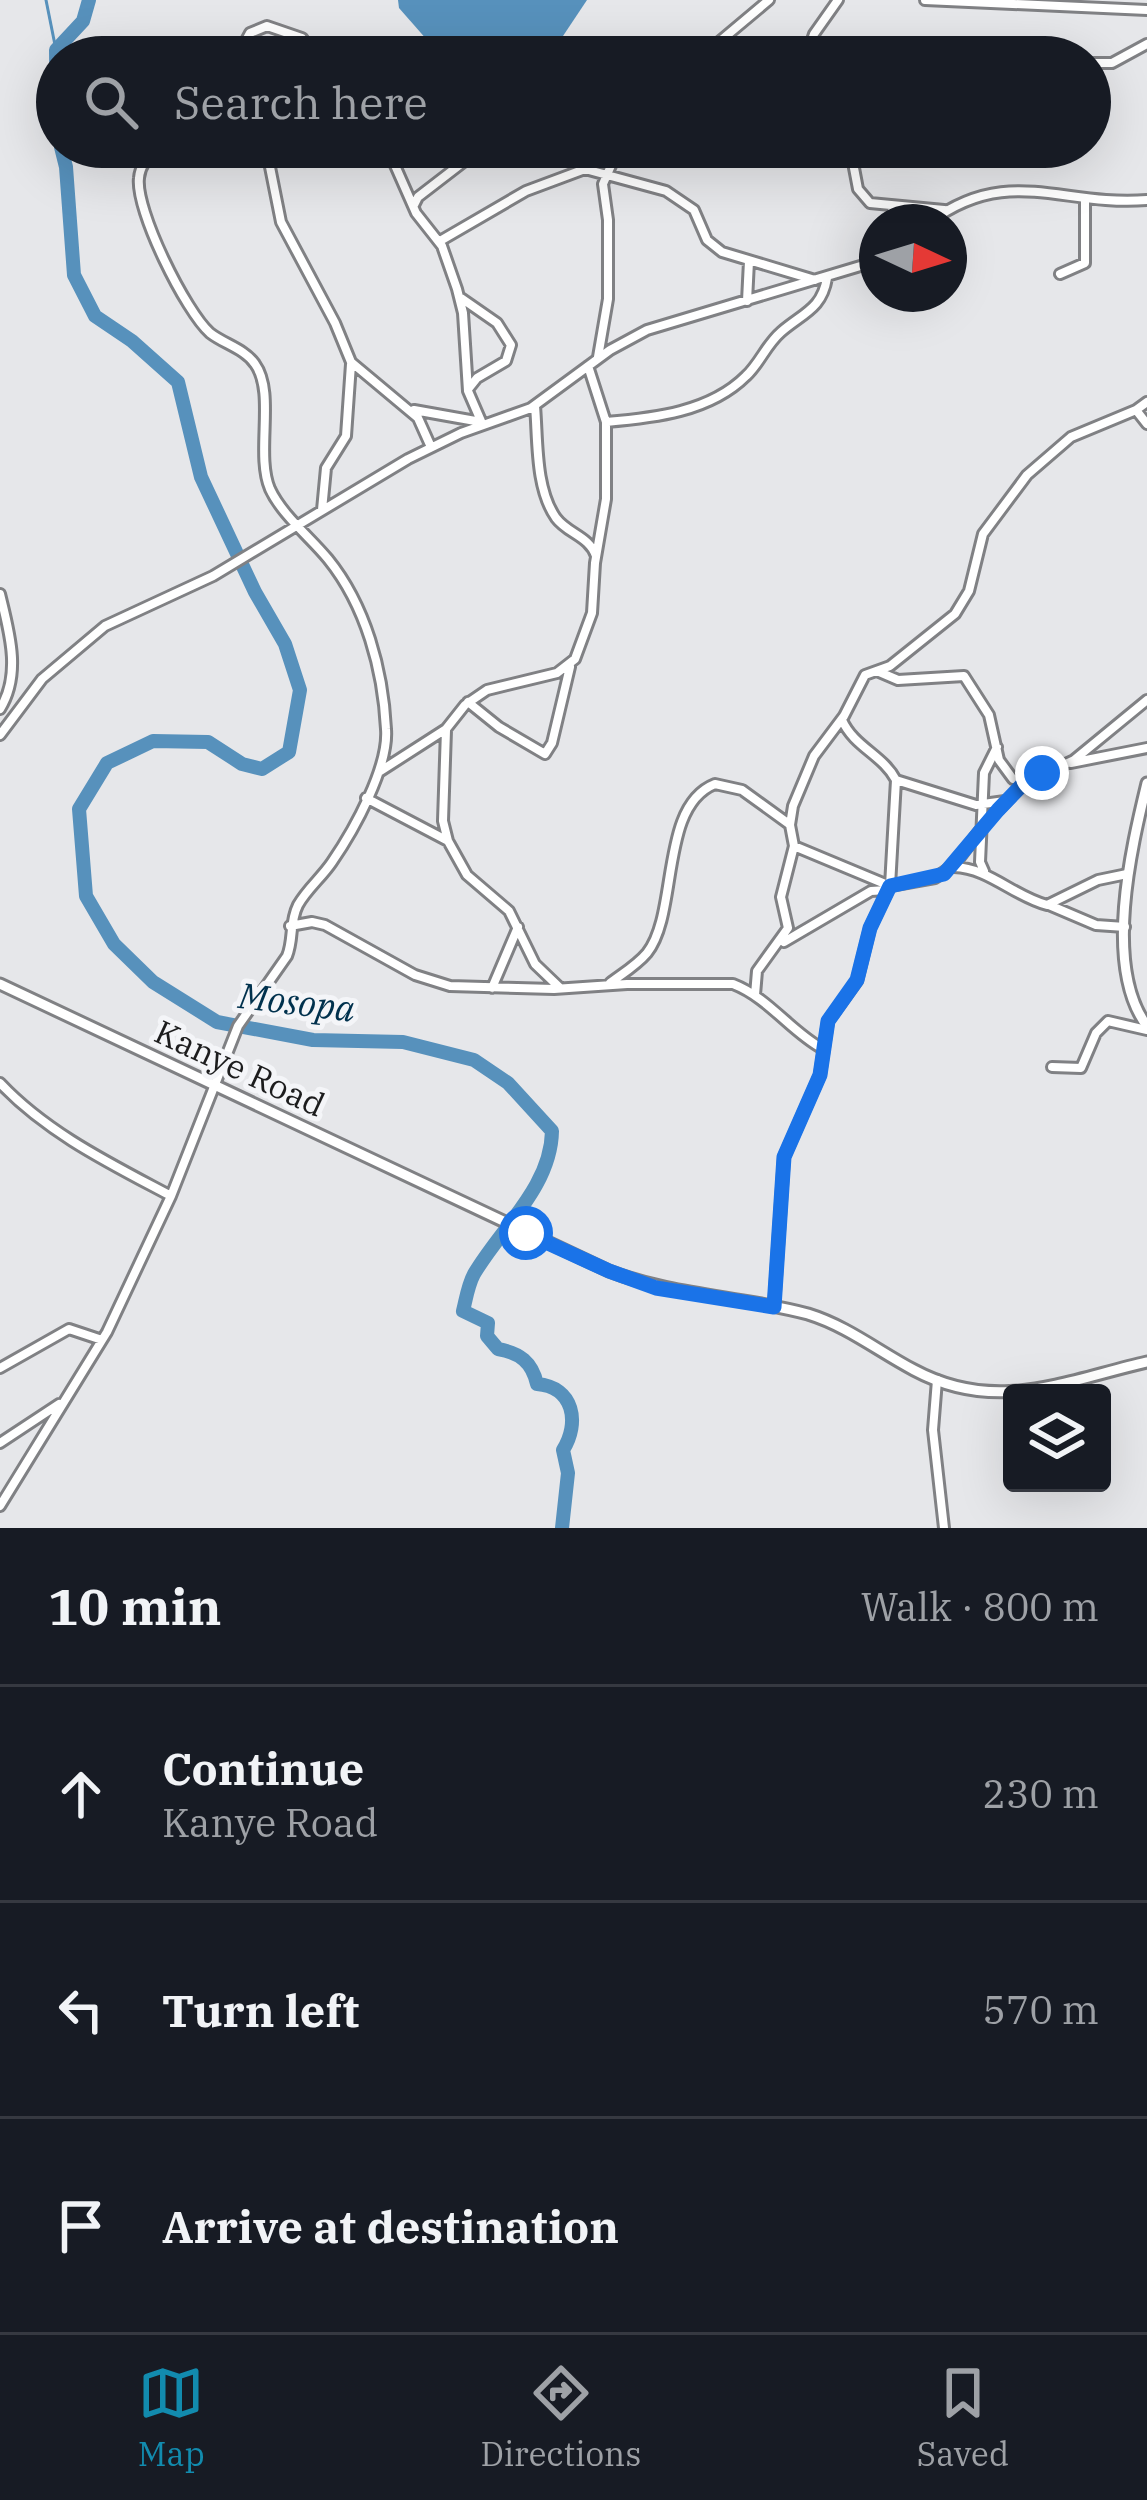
<!DOCTYPE html>
<meta charset="utf-8">
<style>
:root{--surface:#171b24;--page:#242831;--text:#f1f3f6;--muted:#9ea1a6;--line:#363941;--accent:#128bae}
body{margin:0;font-family:"IBM Plex Serif",serif;background:var(--page);color:var(--text)}
.controls{position:absolute;right:36px;bottom:36px;display:grid;overflow:hidden;border-radius:12px;box-shadow:0 12px 48px #0002}
.controls button{width:108px;height:108px;display:grid;place-items:center;padding:0;border:0;border-bottom:3px solid var(--line);background:var(--surface);color:var(--text);font:60px sans-serif}
.compass{position:absolute;left:859px;top:204px;width:108px;height:108px;border-radius:50%;background:var(--surface);box-shadow:0 12px 48px #0002;rotate:94deg}
.stop{position:absolute;width:36px;height:36px;margin:-27px;border:9px solid #1a73e8;border-radius:50%;background:#fff}
.stop.end{background:#1a73e8;border-color:#fff;box-shadow:0 3px 12px #0008}
.list{margin:0;padding:0;list-style:none}
h2{display:flex;justify-content:space-between;align-items:center;height:156px;margin:0;padding:0 48px;font-size:51px}
h2 small{font-size:39px;font-weight:400;color:var(--muted)}
.list li{display:grid;grid-template-columns:78px 1fr auto;gap:36px;align-items:center;box-sizing:border-box;height:216px;padding:0 48px;border-top:3px solid var(--line)}
.list b{display:block;font-size:45px;white-space:nowrap}
.list p{margin:0;font-size:39px;white-space:nowrap;color:var(--muted)}
.list em{font-size:39px;font-style:normal;color:var(--muted)}
.icon{flex:none;width:66px;height:66px;fill:none;stroke:currentColor;stroke-width:2;stroke-linecap:round;stroke-linejoin:round}
.map{position:relative;flex:none;width:1147px;height:1528px;overflow:hidden}
.search{position:absolute;background:var(--surface);box-shadow:0 12px 48px #0002;left:36px;right:36px;top:36px;height:132px;display:flex;align-items:center;gap:30px;box-sizing:border-box;padding:0 42px;border-radius:66px;color:var(--muted);font-size:45px}
.sheet{height:804px;background:var(--surface)}
nav{display:flex;justify-content:space-around;align-items:center;box-sizing:border-box;height:168px;border-top:3px solid var(--line);background:var(--surface);font-size:33px;color:var(--muted)}
nav a{display:grid;justify-items:center;gap:6px}
nav .on{color:var(--accent)}
.map>svg:first-child{display:block}
</style>
<div class="map">
<svg width="1147" height="1528" viewBox="0 0 1147 1528">
<rect width="100%" height="100%" fill="#e6e7ea"/>
<!-- water -->
<path fill="#5791bc" d="M 398,0 L 587,0 L 549,57 L 442,57 L 399,8 Z"/>
<g fill="none" stroke-linecap="round" stroke-linejoin="round">
<!-- stream -->
<path stroke="#5791bc" stroke-width="3" d="M 46,0 L 56,50"/>
<!-- river -->
<path stroke="#5791bc" stroke-width="14" d="M 57,135 L 56,50 L 83,21 L 89,0
M 61,147 L 66,167 L 74,275 L 95,316 L 132,341 L 178,382 L 201,477 L 255,592 L 285,644 L 300,690 L 289,752 L 262,769 L 242,764 L 208,742 L 153,741 L 107,763 L 79,809 L 86,896 L 114,944 L 153,982 L 217,1022 L 313,1040 L 403,1042 L 474,1060 L 508,1083 L 552,1131 C 551,1187 501,1228 474,1274 C 468,1285 466,1299 463,1311 L 488,1323 L 487,1336 L 498,1349 C 520,1353 532,1362 537,1384 C 574,1387 580,1423 563,1450 L 568,1473 L 562,1528"/>
<!-- minor casing -->
<g stroke="#808184" stroke-width="14">
<path id="minor" d="M 925,0 L 1147,10
M 237,57 L 250,33 L 267,26 L 302,38 L 316,57
M 701,57 L 769,0
M 806,57 L 814,34 L 838,0
M 1090,63 L 1112,63 L 1147,44
M 266,147 L 281,222 L 335,323 L 351,362 L 418,418 L 431,447
M 351,147 L 453,161 L 513,147
M 850,147 L 858,189 L 870,203 L 944,210
M 390,154 L 416,213 L 442,246 L 457,289 L 463,313 L 468,391 L 481,421
M 414,205 L 418,197 L 466,160
M 890,222 L 893,207
M 930,222 C 1008,164 1062,207 1147,200
M 440,241 L 526,191 L 585,169 L 666,191 L 694,210 L 707,240 L 722,252 L 815,280
M 1060,274 L 1085,263 L 1085,198
M 461,298 L 497,323 L 511,345 L 506,361 L 477,378 L 469,388
M 747,301 L 749,261
M 598,357 L 608,299 L 608,220 L 603,184 L 619,147
M 535,406 C 538,440 535,488 556,518 C 568,534 589,536 596,556
M 414,410 L 481,422
M 1136,410 L 1147,424
M 606,422 C 654,418 710,412 746,376 C 760,363 766,345 781,332 C 803,313 822,309 827,278
M 322,510 L 326,468 L 346,436 L 351,364
M 0,594 C 9,631 22,674 0,709
M 877,671 L 898,680 L 964,676 L 989,715 L 999,760 L 1013,779 L 1026,780
M 468,702 L 499,727 L 545,754 L 552,743 L 570,667
M 446,730 L 443,821 L 448,841
M 0,735 L 42,679 L 105,626 L 213,576 L 408,459 L 461,433 L 531,408 L 610,350 L 647,330 L 877,261
M 1071,763 L 1147,748
M 379,772 L 446,729 L 465,705 L 487,690 L 557,673 L 575,659 L 592,613 L 595,563 L 606,499 L 606,422 L 588,366
M 896,780 L 976,805 L 1005,801
M 366,798 L 448,841 L 467,875 L 509,911 L 535,964 L 559,987
M 794,846 L 890,886 L 935,878 L 954,865 L 984,825 L 1023,784 L 1074,760 L 1147,700
M 954,867 C 989,868 1013,896 1047,905 L 1098,880 L 1127,874
M 984,871 L 980,862 L 984,773 L 997,747
M 1049,905 L 1096,925 L 1125,927
M 290,926 L 312,922 L 325,925 L 415,975 L 450,986 L 554,989 L 627,984 L 733,984 C 769,998 791,1032 823,1049
M 784,942 L 871,891 L 887,890
M 610,983 C 622,974 637,965 647,953 C 679,913 659,806 715,784 L 742,790 L 789,824
M 492,988 L 518,927
M 755,995 L 757,971 L 788,928 L 781,897 L 794,846 L 790,825 L 793,806 L 814,756 L 844,716 L 865,675 L 890,666 L 955,614 L 969,591 L 983,534 L 1027,475 L 1071,437 L 1136,410 L 1147,402
M 1052,1067 L 1081,1068 L 1096,1033 L 1108,1021 L 1147,1030
M 0,1083 C 47,1133 111,1164 171,1196
M 774,1307 L 784,1157 L 820,1075 L 828,1021 L 857,981 L 870,928 L 890,886 L 896,780 C 883,755 854,747 842,720
M 0,1368 L 69,1329 L 102,1340
M 937,1380 L 933,1430 L 944,1528
M 0,1443 L 59,1404
M 0,1506 L 107,1332 L 171,1196 L 238,1026 L 287,956 C 294,939 289,923 298,905 C 307,889 322,877 332,862 C 354,830 389,767 386,729 C 383,670 366,606 328,559 C 310,537 282,515 270,489 C 255,454 276,393 255,364 C 245,349 224,344 210,333 C 186,312 135,210 139,178 C 140,165 149,156 157,147"/>
</g>
<!-- tertiary casing -->
<g stroke="#808184" stroke-width="15">
<path id="tertiary" d="M 1147,783 C 1131,849 1103,967 1147,1026"/>
</g>
<!-- secondary casing -->
<g stroke="#808184" stroke-width="15">
<path id="secondary" d="M 0,984 L 609,1271 C 674,1296 741,1296 808,1314 C 847,1326 878,1351 914,1370 C 996,1414 1064,1381 1147,1362"/>
</g>
<!-- minor -->
<use href="#minor" stroke="#fff" stroke-width="8"/>
<!-- tertiary -->
<use href="#tertiary" stroke="#fff" stroke-width="9"/>
<!-- secondary -->
<use href="#secondary" stroke="#fff" stroke-width="9"/>
</g>
<g fill="none" stroke-linecap="round" stroke-linejoin="round">
<!-- route -->
<path stroke="#1a73e8" stroke-width="15" d="M 526,1233 L 609,1271 L 656,1288 L 774,1307 L 784,1157 L 820,1075 L 828,1021 L 857,980 L 870,928 L 890,886 L 944,874 L 998,810 L 1023,784 L 1042,773"/>
</g>
<g text-anchor="middle" stroke-width="10" stroke-linejoin="round" paint-order="stroke">
<!-- street labels -->
<g font-size="33" fill="#1c1c1d" stroke="#f4f5f8">
<text transform="translate(240 1068) rotate(25)" y="12">Kanye Road</text>
</g>
<!-- water labels -->
<g font-size="36" font-style="italic" fill="#00314d" stroke="#f4f5f8">
<text transform="translate(297 1002) rotate(7)" y="13">Mosopa</text>
</g>
</g>
</svg>
<div class="controls">
<button><svg class="icon" aria-label="layers" viewBox="0 0 24 24"><path d="M12 4l9 5-9 5-9-5zM3 14l9 5 9-5"/></svg></button>
</div>
<svg class="compass" viewBox="-18 -18 36 36"><path d="M0-13l5 13h-10z" fill="#e53935"/><path d="M0 13l5-13h-10z" fill="#9ea1a6"/></svg>
<div class="stop" style="left:526px;top:1233px"></div>
<div class="stop end" style="left:1042px;top:773px"></div>
<div class="search"><svg class="icon" aria-label="search" viewBox="0 0 24 24"><circle cx="10" cy="10" r="6"/><path d="M15 15l6 6"/></svg>Search here</div>
</div>
<section class="sheet">
<h2>10 min<small>Walk · 800 m</small></h2>
<ul class="list">
<li><svg class="icon" aria-label="ahead" viewBox="0 0 24 24"><path d="M12 20V5M6 11l6-6 6 6"/></svg><div><b>Continue</b><p>Kanye Road</p></div><em>230 m</em></li>
<li><svg class="icon" aria-label="left" viewBox="0 0 24 24"><path d="M17 20v-9H6M10 6l-5 5 5 5"/></svg><div><b>Turn left</b></div><em>570 m</em></li>
<li><svg class="icon" aria-label="arrive" viewBox="0 0 24 24"><path d="M6 21V4h12l-3 4 3 4H6"/></svg><div><b>Arrive at destination</b></div></li>
</ul>
</section>
<nav>
<a class="on"><svg class="icon" aria-label="map" viewBox="0 0 24 24"><path d="M3 6l6-2 6 2 6-2v14l-6 2-6-2-6 2zM9 4v14M15 6v14"/></svg>Map</a>
<a><svg class="icon" aria-label="directions" viewBox="0 0 24 24"><path d="M12 3l9 9-9 9-9-9zM9 14v-3h6M13 9l2 2-2 2"/></svg>Directions</a>
<a><svg class="icon" aria-label="saved" viewBox="0 0 24 24"><path d="M7 4h10v16l-5-4-5 4z"/></svg>Saved</a>
</nav>
